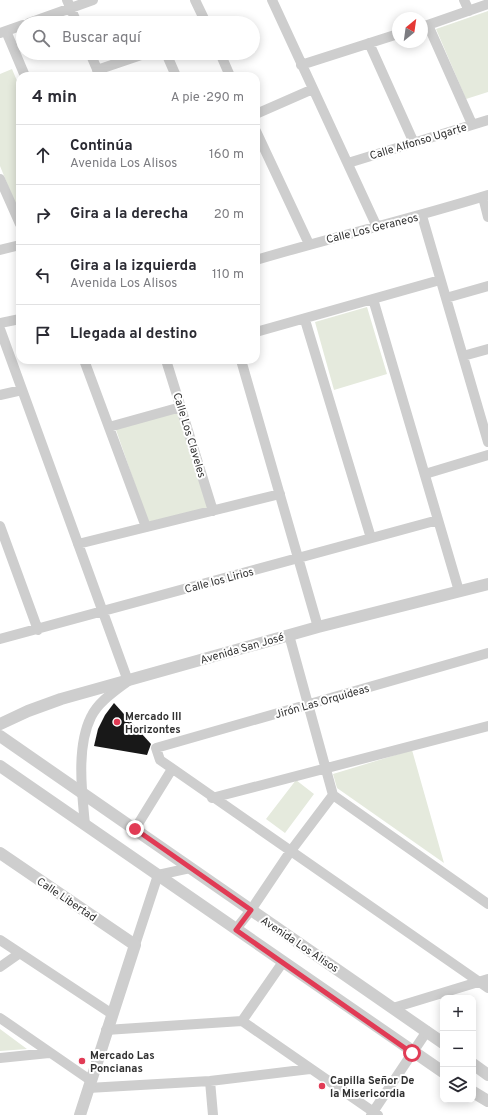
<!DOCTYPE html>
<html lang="es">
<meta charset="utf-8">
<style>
:root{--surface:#fff;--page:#f2f2f3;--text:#2b2b33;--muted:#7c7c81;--line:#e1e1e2}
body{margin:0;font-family:Overpass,sans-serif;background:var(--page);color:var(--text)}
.controls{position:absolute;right:12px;bottom:12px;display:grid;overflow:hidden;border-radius:8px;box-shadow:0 2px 10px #0003}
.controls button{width:36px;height:36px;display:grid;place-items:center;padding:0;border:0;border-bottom:1px solid var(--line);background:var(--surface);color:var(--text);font:20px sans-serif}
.compass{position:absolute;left:392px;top:12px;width:36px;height:36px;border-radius:50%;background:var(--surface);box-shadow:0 2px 10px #0003;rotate:29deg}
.stop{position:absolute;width:12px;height:12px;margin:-9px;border:3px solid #e13b55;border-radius:50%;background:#fff}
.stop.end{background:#e13b55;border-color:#fff;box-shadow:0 1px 4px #0008}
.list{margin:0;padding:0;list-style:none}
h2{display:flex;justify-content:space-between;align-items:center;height:52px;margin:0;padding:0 16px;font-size:17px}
h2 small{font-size:13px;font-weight:400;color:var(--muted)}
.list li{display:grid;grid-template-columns:26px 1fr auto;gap:12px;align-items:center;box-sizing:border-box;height:60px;padding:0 16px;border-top:1px solid var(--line)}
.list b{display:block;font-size:15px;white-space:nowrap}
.list p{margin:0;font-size:13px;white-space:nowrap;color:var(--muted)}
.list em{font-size:13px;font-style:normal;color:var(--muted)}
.icon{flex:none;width:22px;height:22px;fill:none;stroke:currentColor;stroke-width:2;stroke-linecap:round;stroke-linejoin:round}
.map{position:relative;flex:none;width:488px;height:1115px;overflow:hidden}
.search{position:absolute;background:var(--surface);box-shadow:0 2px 10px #0003;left:16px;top:16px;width:244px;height:44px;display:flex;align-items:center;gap:10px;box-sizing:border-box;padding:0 14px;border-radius:22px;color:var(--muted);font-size:15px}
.panel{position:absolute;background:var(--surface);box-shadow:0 2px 10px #0003;left:16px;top:72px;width:244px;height:292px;border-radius:12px}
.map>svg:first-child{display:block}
</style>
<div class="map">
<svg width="488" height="1115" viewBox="0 0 488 1115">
<rect width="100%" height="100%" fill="#fff"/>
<!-- green -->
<path fill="#e5eadd" d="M 488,11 L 488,92 L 466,99 L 436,29 Z
M 12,69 L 20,88 L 20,215 L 0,166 L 0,74 Z
M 367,307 L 387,374 L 334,390 L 315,322 Z
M 176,405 L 209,508 L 148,522 L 114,424 Z
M 412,750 L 444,863 L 337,788 L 333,774 Z
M 296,780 L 314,794 L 285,833 L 266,819 Z
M 0,1029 L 27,1049 L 0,1051 Z"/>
<!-- building -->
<path fill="#181818" d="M 114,703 L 151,744 L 147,755 L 94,746 L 98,729 L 105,715 Z"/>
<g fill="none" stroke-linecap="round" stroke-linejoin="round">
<!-- minor -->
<path stroke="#cecece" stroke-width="10" d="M 67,0 L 77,23
M 195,0 L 206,23
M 272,0 L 377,227
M 464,0 L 469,11
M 29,23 L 93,0
M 428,25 L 472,124
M 422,27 L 488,4
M 6,31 L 25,76
M 0,33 L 23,25
M 369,43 L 414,143
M 90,53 L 100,76
M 166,53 L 176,76
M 220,53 L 230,76
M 301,65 L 398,34
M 97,70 L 147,53
M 256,114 L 313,89
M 256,131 L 309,244
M 348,163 L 488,120
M 0,179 L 20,224
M 483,197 L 488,217
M 422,216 L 488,442
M 0,250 L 20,245
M 256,260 C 333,237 411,219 488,195
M 446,298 L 488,286
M 373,299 L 459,591
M 305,320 L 371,538
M 0,323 L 20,319
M 0,329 L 128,681 C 115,691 98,702 91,717 C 76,747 82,793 85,825
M 256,332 L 440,280
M 463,356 L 488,349
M 84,360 L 146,527
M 166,360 L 213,511
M 241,360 L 318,627
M 0,395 L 22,390
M 109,427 L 181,407
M 425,474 L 488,455
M 0,526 L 38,630
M 78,544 L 280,494
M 289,635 L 333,795 L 488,904
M 0,639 L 438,520
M 488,653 L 156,748 L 160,760 L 488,988
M 212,798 L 488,726
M 135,829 L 172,769
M 236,929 L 251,910 L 290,852 L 333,795
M 0,940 L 112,1014
M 135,945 L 158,875 L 190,868
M 0,967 L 20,953
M 393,1008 L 488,979
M 0,1018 L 90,1080
M 242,1021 L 283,962
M 106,1030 L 242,1021 L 378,1115
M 0,1058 L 49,1053
M 210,1081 L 213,1115
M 88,1088 L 210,1081 L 310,1069
M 371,1115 L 427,1031"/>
<!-- tertiary -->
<path stroke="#cecece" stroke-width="12" d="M 0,724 L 28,711 L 61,699 L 318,627 L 488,584
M 0,736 L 443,1043
M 0,766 L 443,1072
M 0,853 L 135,945 L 80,1115
M 473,1064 L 488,1075
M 473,1092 L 488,1101"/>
</g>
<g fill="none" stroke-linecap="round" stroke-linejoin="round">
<!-- route -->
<path stroke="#e13b55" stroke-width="5" d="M 135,829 L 251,910 L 236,930 L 412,1053"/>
</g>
<!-- markers -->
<g fill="#e13b55" stroke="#fff" stroke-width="1.5">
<circle cx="117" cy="722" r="4"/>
<circle cx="82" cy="1061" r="4"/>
<circle cx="322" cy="1086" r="4"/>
</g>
<g text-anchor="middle" stroke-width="4" stroke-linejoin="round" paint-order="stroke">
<!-- street labels -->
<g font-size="11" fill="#313131" stroke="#fff">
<text transform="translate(418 141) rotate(-17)" y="4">Calle Alfonso Ugarte</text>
<text transform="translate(372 228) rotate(-14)" y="4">Calle Los Geraneos</text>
<text transform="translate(190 435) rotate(73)" y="4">Calle Los Claveles</text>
<text transform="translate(219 580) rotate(-15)" y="4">Calle los Lirios</text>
<text transform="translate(242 648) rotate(-16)" y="4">Avenida San José</text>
<text transform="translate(322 701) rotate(-16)" y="4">Jirón Las Orquideas</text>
<text transform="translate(67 899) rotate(34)" y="4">Calle Libertad</text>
<text transform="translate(300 944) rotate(34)" y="4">Avenida Los Alisos</text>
</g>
<!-- poi labels -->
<g font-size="11" font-weight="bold" fill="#313131" stroke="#fff" text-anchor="start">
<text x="125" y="720">Mercado III<tspan x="125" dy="13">Horizontes</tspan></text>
<text x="90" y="1059">Mercado Las<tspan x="90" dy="13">Poncianas</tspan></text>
<text x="330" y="1084">Capilla Señor De<tspan x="330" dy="13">la Misericordia</tspan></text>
</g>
</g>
</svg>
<div class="controls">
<button>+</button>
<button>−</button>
<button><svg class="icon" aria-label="layers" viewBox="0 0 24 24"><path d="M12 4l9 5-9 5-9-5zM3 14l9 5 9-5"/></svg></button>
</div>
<svg class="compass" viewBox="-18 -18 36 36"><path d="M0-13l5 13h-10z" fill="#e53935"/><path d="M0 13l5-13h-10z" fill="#7c7c81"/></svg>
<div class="stop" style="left:412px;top:1053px"></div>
<div class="stop end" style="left:135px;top:829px"></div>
<div class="search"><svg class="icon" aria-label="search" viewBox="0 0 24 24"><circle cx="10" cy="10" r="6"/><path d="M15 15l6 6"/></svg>Buscar aquí</div>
<section class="panel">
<h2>4 min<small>A pie · 290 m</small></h2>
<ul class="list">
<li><svg class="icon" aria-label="ahead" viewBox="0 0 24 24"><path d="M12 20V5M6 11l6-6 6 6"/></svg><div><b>Continúa</b><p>Avenida Los Alisos</p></div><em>160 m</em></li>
<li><svg class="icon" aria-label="right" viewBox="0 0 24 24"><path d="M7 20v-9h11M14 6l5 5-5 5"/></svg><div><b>Gira a la derecha</b></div><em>20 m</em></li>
<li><svg class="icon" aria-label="left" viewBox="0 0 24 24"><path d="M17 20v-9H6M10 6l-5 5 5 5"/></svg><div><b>Gira a la izquierda</b><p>Avenida Los Alisos</p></div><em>110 m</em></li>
<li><svg class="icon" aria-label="arrive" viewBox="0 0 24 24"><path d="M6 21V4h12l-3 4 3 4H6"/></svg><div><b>Llegada al destino</b></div></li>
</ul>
</section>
</div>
